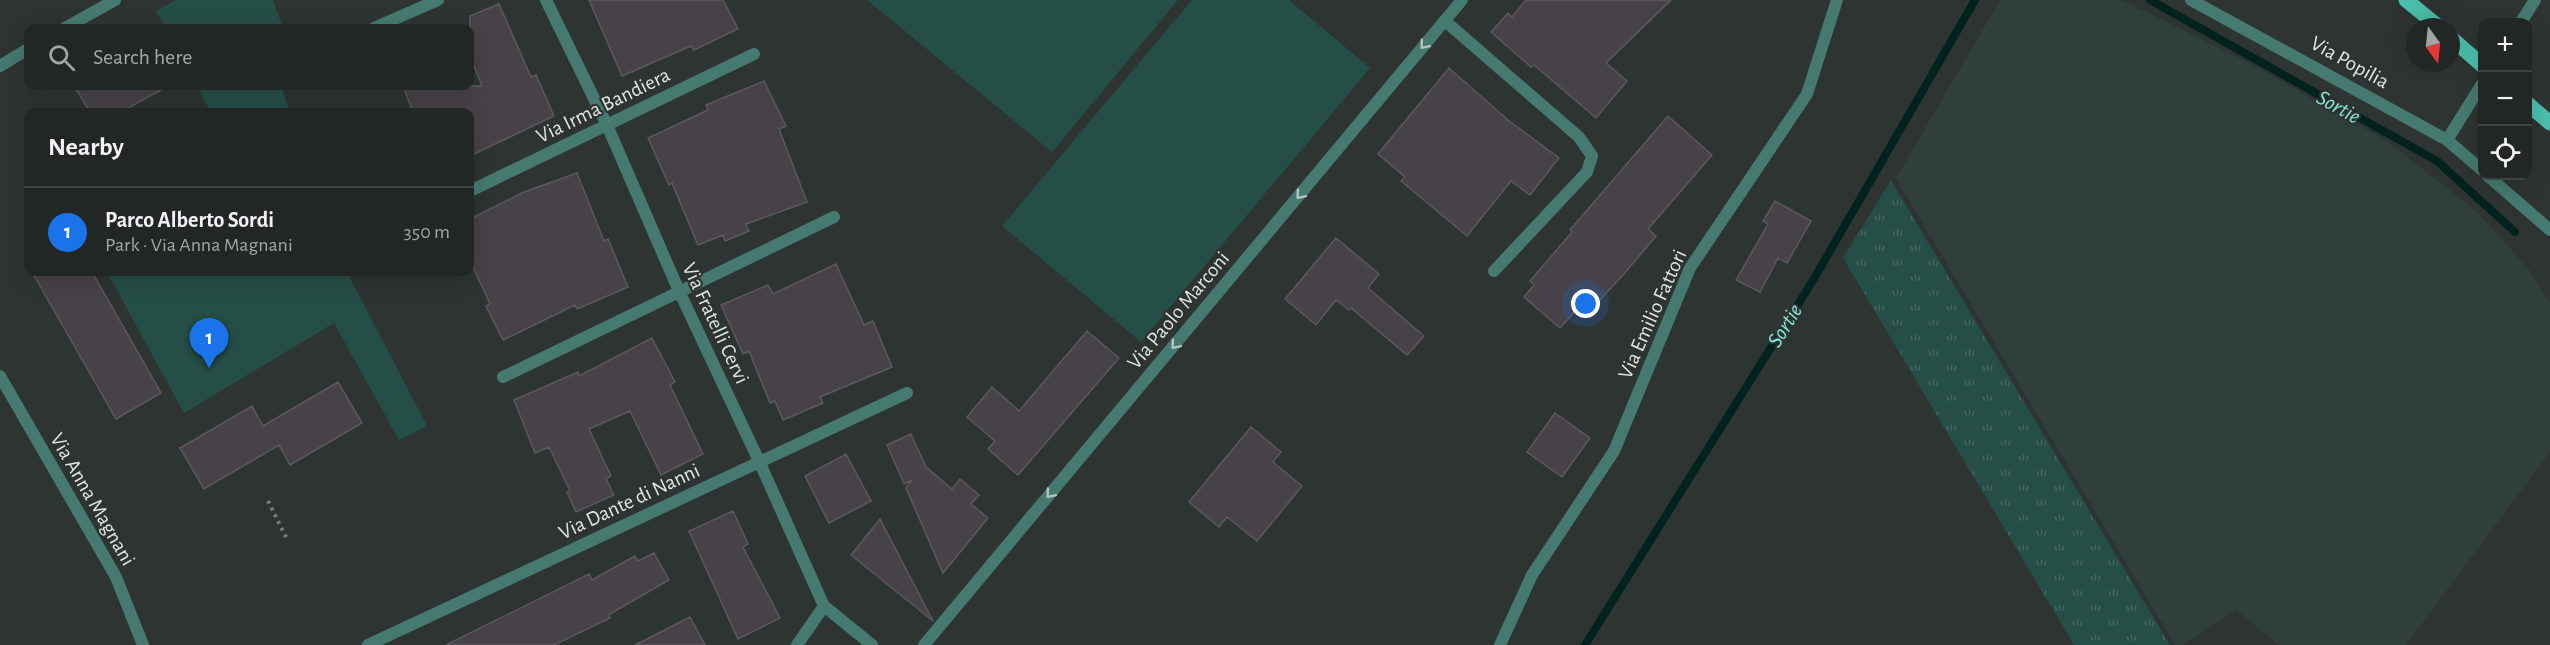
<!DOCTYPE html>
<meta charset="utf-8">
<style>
:root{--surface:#222726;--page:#2e3332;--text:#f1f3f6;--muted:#a2a5a7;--line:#3f4443;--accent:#1a73e8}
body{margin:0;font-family:"Alegreya Sans",sans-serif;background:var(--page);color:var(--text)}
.controls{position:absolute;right:18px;top:18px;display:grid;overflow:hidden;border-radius:12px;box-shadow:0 6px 24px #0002}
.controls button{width:54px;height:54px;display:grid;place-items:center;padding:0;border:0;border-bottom:2px solid var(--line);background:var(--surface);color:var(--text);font:30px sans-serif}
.compass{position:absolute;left:2406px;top:18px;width:54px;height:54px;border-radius:50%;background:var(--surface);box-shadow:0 6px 24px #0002;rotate:165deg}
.you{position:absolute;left:1586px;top:304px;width:21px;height:21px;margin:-15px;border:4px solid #fff;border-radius:50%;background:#1a73e8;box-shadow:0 0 0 9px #1a73e833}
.badge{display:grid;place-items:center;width:39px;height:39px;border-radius:50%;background:var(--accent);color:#fff;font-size:20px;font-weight:700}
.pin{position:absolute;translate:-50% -50px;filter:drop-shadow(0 2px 3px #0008)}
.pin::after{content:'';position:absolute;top:32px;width:21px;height:18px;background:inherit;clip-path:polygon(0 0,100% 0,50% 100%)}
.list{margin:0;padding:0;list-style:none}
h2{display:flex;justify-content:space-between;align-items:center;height:78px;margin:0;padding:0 24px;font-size:26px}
h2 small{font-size:20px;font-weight:400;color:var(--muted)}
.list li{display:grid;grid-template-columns:39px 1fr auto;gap:18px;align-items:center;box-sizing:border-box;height:90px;padding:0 24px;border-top:2px solid var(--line)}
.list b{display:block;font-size:22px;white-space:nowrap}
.list p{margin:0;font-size:20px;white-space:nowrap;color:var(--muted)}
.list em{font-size:20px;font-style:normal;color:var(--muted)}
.icon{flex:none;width:33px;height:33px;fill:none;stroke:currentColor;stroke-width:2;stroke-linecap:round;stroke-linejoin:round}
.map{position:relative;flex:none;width:2550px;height:645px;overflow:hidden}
.search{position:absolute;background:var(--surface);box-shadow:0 6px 24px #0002;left:24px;top:24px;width:450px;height:66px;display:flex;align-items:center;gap:15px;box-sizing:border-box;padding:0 21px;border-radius:12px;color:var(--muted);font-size:22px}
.panel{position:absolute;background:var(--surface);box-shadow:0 6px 24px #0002;left:24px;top:108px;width:450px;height:168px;border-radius:12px}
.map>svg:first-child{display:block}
</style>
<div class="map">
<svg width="2550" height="645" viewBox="0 0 2550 645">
<defs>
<pattern id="grass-tufts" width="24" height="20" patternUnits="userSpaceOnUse" patternTransform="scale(1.5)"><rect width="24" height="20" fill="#254e46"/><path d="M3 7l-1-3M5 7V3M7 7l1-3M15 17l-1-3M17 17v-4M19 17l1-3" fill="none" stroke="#446761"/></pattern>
</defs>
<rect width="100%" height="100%" fill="#2d3432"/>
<!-- built -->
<path fill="#313f3c" d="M 2000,0 L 2122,0 L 2246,61 L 2387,141 L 2476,211 L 2528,268 L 2550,303 L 2550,452 L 2406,645 L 2279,645 L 2236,610 L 2183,645 L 2175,645 L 1896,178 Z"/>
<!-- grass -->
<path fill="url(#grass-tufts)" d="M 1891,180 L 2170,645 L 2074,645 L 1843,258 Z"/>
<!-- park -->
<path fill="#254e46" d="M 176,0 L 273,0 L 283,28 L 166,28 L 156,11 Z
M 867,0 L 1178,0 L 1052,152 Z
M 1192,0 L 1289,0 L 1370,68 L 1141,342 L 1002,226 Z
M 196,86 L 281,86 L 290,112 L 211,112 Z
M 107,272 L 347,272 L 427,426 L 399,440 L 334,323 L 184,413 Z"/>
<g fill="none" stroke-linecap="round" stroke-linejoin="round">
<!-- stream -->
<path stroke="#01221d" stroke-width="8" d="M 2150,0 L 2437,161 L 2515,232
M 1585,645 L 1815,277 L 1975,0"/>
</g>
<!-- building -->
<path fill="#464247" stroke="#5c585d" stroke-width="1.5" d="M 589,0 L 723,0 L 738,29 L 694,50 L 691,46 L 622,76 Z
M 1526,0 L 1671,0 L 1606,63 L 1627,81 L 1596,118 L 1534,65 L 1531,67 L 1491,32 L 1508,13 L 1512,17 Z
M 499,4 L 531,77 L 536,75 L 554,116 L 470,156 L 470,112 L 413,112 L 403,86 L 482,86 L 470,56 L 470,16 Z
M 1449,68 L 1508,120 L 1559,158 L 1530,195 L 1511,181 L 1467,236 L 1401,181 L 1405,177 L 1378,154 Z
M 764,81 L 786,126 L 779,129 L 807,202 L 746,224 L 749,231 L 725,241 L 723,235 L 698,245 L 672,183 L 669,185 L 648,138 L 708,110 L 706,105 Z
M 74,86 L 168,86 L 121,112 L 90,112 Z
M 1668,116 L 1712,155 L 1648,229 L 1656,236 L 1623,275 L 1585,316 L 1577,309 L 1560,328 L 1524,297 L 1534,285 L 1530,281 L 1572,232 L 1570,230 Z
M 577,173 L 604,241 L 608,239 L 628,287 L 577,309 L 575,305 L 503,340 L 486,306 L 490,304 L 470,260 L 470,219 L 524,192 Z
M 1775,201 L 1811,221 L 1787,263 L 1778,258 L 1760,292 L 1736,280 L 1768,224 L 1763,221 Z
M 1336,238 L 1379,274 L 1368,288 L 1424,336 L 1407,355 L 1351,308 L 1349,310 L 1336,300 L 1316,325 L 1285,299 Z
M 836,264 L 864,325 L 873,321 L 892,367 L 820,397 L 823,403 L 783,420 L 775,401 L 770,403 L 749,351 L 743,354 L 721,305 L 768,285 L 773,294 Z
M 32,272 L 92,272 L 161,393 L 116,419 Z
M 1087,331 L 1119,358 L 1018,475 L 988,449 L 995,441 L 967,417 L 992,387 L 1019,411 Z
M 652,338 L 675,382 L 670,385 L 703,454 L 661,475 L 630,411 L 589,429 L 611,476 L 606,479 L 614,495 L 576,512 L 567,492 L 570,491 L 549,447 L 535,453 L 514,400 L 578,372 L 579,376 Z
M 338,382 L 362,423 L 290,465 L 279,445 L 204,489 L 180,448 L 252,406 L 263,426 Z
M 1555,413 L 1590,438 L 1562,477 L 1527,452 Z
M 1251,427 L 1281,452 L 1273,462 L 1302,486 L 1257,541 L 1227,517 L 1219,527 L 1189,502 Z
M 911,434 L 926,467 L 952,489 L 960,479 L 979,495 L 971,504 L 988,518 L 943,573 L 906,488 L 912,480 L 904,484 L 887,445 Z
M 846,454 L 871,501 L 829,523 L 805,476 Z
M 733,511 L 748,544 L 743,547 L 780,618 L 738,639 L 689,531 Z
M 880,519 L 933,621 L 851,555 Z
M 654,553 L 669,580 L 608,615 L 610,618 L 554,645 L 446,645 L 589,574 L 592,580 L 635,556 L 638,561 Z
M 690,617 L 705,645 L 635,645 Z"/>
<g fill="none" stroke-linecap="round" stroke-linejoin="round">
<!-- path -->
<path stroke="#757a79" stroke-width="4" stroke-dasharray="3 4.5" stroke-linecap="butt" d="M 268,501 L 287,539"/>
<!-- minor -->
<path stroke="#46796f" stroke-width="12" d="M 546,0 L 607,125 L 679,291 L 759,461 L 824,606 L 872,645
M 1445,21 L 1579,137 L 1592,156 L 1587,172 L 1494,271
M 65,28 L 115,0
M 374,28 L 438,0
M 0,66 L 28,49
M 470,191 L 754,54
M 0,376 L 116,577 L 143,645
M 503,377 L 834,217
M 368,645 L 907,393
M 797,645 L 824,606
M 1500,645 L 1532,575 L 1614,451 L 1690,268 L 1807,94 L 1837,0"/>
<!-- tertiary -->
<path stroke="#46796f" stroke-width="12" d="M 2191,0 L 2447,140 L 2482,170
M 2521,22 L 2535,0
M 2447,140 L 2482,84
M 2488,176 L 2550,230
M 924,645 L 1462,0"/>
<!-- primary -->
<path stroke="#4bbfac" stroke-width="15" d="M 2406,0 L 2439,27
M 2451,38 L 2482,65
M 2528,104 L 2550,123"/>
</g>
<!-- one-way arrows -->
<defs><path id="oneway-chevron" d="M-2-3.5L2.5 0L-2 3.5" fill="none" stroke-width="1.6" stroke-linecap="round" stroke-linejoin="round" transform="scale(1.5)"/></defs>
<g stroke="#b2c5c1">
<use href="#oneway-chevron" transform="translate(1424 45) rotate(130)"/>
<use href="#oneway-chevron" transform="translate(1300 195) rotate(130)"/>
<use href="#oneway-chevron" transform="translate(1175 345) rotate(130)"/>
<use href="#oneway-chevron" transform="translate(1050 494) rotate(130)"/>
</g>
<g text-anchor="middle" stroke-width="4.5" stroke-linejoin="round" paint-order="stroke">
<!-- street labels -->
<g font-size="21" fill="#e1e5e4" stroke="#2d3432">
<text transform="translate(2350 62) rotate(29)" y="7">Via Popilia</text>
<text transform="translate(603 105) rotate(-26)" y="7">Via Irma Bandiera</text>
<text transform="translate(1178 310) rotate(-50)" y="7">Via Paolo Marconi</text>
<text transform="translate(1652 314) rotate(-66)" y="7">Via Emilio Fattori</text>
<text transform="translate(716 323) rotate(65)" y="7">Via Fratelli Cervi</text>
<text transform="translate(93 499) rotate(60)" y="7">Via Anna Magnani</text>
<text transform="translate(629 501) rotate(-25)" y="7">Via Dante di Nanni</text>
</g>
<!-- water labels -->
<g font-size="22" font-style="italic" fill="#86e8d5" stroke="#2d3432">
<text transform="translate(2339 106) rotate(29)" y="8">Sortie</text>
<text transform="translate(1784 325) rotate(-58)" y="8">Sortie</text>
</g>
</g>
</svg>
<div class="controls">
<button>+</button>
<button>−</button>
<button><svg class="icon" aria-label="locate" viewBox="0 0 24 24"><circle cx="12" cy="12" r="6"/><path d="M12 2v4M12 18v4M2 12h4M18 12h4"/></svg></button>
</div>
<svg class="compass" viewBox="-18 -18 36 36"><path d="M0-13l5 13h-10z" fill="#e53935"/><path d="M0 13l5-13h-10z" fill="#a2a5a7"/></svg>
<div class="you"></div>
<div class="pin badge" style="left:209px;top:368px">1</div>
<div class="search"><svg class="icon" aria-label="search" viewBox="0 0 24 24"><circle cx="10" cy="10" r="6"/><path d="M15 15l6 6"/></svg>Search here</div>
<section class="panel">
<h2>Nearby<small></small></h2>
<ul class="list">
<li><span class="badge">1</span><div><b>Parco Alberto Sordi</b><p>Park · Via Anna Magnani</p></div><em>350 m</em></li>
</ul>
</section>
</div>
